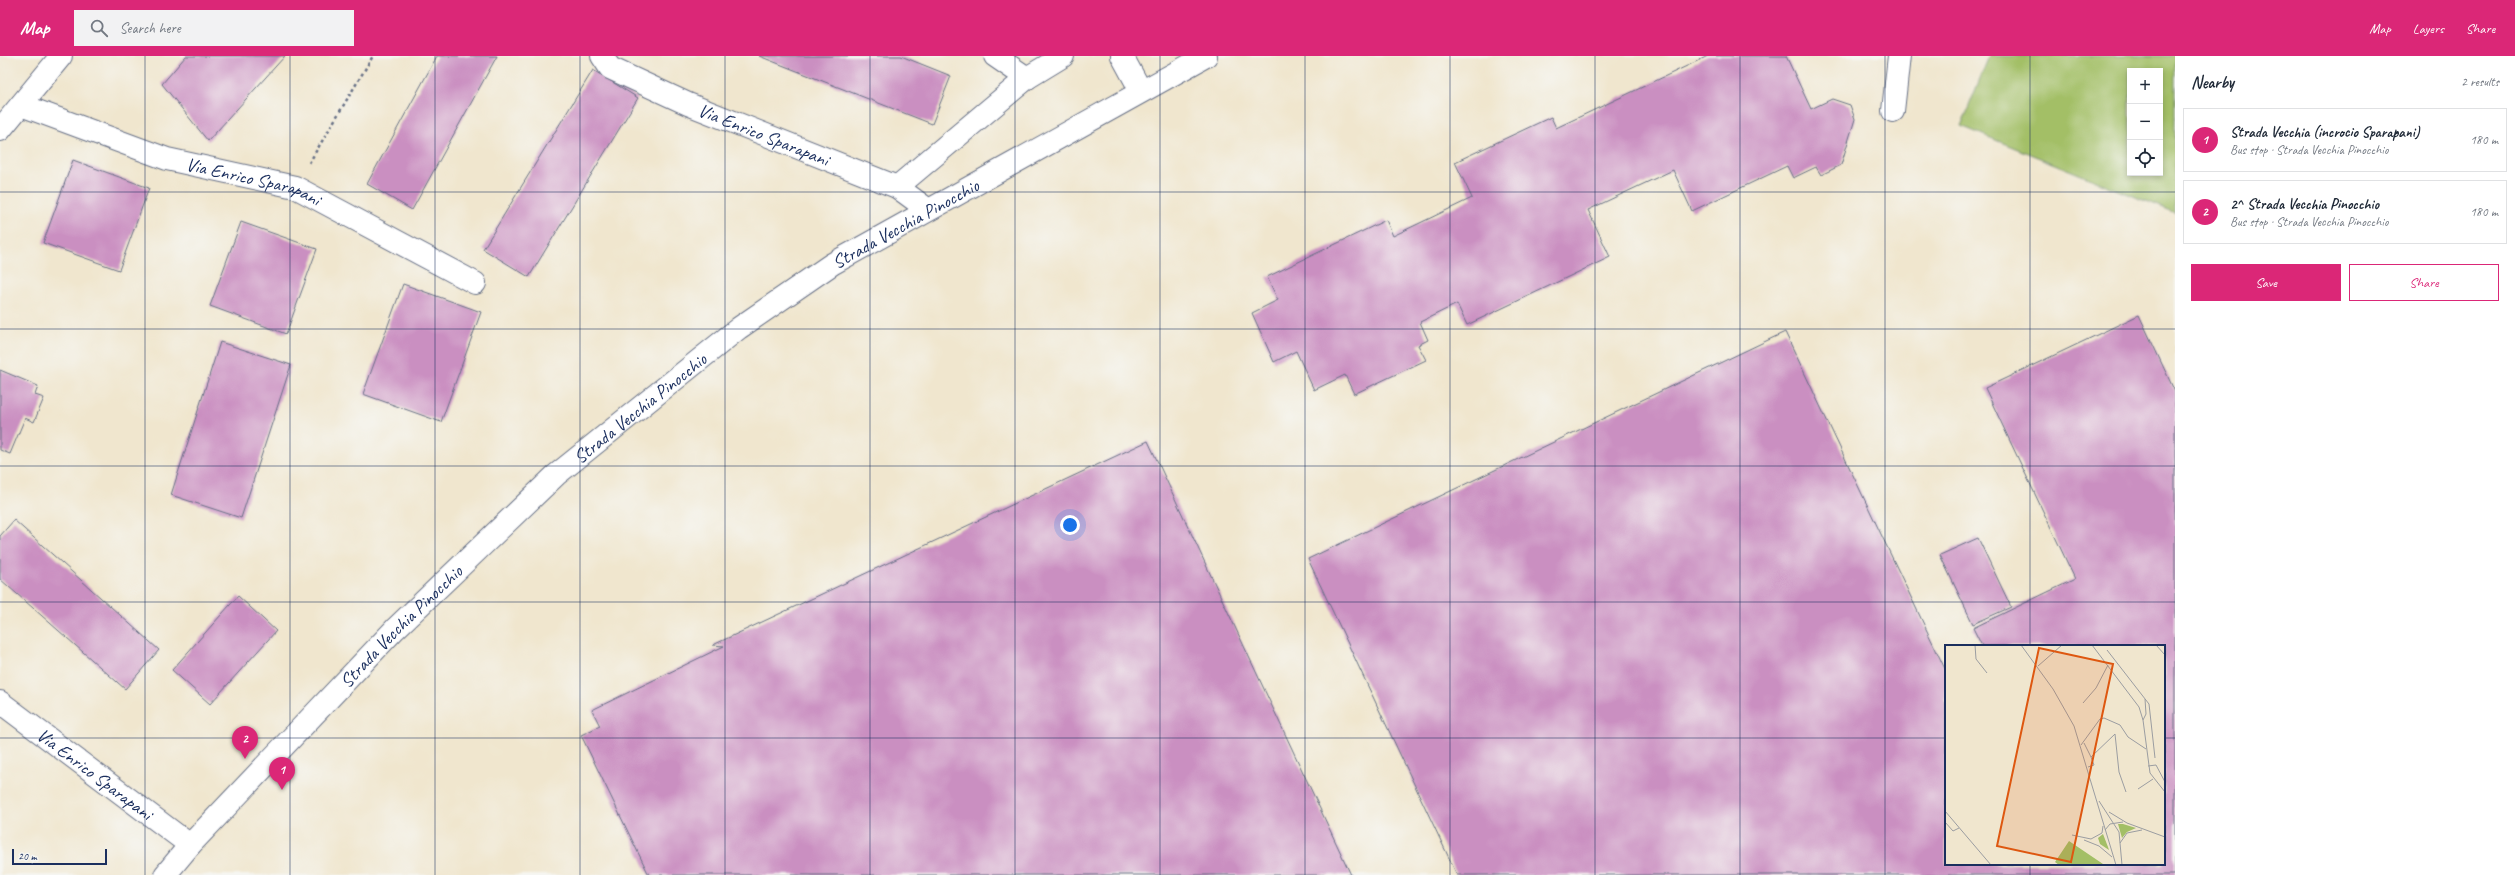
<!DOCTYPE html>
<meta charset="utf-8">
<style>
:root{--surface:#fff;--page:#f2f2f3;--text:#1f2937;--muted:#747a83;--line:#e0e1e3;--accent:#db2777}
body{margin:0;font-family:Caveat,sans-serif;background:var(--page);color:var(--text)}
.controls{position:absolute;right:12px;top:12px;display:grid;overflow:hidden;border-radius:0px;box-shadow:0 2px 6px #0003}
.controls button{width:36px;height:36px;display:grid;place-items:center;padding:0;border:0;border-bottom:1px solid var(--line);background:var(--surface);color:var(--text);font:20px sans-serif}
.scale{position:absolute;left:12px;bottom:10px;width:95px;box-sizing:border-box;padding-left:4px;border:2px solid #1b2f5e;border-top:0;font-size:11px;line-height:14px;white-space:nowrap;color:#1b2f5e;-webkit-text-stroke:3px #f6f6f2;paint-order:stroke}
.you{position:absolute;left:1070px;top:469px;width:14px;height:14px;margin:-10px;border:3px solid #fff;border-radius:50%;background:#1a73e8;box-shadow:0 0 0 6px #1a73e833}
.badge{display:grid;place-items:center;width:26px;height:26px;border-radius:50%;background:var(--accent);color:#fff;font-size:13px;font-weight:700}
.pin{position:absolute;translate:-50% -33px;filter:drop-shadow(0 1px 2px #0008)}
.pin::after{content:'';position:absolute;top:21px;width:14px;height:12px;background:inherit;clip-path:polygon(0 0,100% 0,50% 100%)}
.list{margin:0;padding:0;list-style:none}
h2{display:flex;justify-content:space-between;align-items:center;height:52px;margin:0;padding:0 16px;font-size:17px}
h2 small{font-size:13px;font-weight:400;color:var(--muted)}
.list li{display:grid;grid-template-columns:26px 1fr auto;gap:12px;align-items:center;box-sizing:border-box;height:64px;margin:0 8px 8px;padding:0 8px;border:1px solid var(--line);border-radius:0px}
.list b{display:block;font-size:15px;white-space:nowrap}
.list p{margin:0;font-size:13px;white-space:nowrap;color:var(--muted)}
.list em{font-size:13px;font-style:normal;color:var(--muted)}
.actions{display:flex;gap:8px;padding:12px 16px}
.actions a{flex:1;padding:9px 0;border:1px solid var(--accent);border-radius:0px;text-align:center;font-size:14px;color:var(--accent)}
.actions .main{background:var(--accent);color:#fff}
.icon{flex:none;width:22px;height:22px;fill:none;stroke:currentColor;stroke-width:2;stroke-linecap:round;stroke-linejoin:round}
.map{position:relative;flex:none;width:2175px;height:819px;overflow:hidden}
header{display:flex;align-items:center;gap:24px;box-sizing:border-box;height:56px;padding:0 20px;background:var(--accent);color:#fff}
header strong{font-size:19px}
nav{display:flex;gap:22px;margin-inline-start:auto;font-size:14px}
.search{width:280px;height:36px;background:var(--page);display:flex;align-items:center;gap:10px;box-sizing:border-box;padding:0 14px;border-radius:0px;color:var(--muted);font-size:15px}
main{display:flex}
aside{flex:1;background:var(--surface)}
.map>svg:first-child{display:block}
</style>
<header>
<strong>Map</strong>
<div class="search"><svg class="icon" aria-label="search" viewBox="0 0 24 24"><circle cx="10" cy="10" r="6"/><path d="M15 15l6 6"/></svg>Search here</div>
<nav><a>Map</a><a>Layers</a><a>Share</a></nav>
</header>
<main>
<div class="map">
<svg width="2175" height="819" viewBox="0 0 2175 819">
<rect width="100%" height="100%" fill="#f6f6f2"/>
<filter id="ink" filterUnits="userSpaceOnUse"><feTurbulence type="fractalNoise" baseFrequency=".025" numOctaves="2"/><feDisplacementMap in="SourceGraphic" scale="8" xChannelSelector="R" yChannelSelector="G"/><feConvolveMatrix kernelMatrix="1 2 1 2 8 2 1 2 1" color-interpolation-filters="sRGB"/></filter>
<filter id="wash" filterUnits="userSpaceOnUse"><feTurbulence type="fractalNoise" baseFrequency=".012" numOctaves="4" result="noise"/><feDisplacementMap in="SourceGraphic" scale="16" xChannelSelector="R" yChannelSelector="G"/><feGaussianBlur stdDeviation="0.9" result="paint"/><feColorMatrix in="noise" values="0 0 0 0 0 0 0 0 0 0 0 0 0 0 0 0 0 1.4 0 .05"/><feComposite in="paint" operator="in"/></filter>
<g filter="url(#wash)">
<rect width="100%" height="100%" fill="#f0e6ce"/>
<!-- green -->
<path fill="#a3bf66" stroke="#5f7762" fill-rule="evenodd" d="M 1989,0 L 2175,0 L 2175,157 L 1961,70 ZM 2130,15 L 2160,15 L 2160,117 L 2130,117 Z"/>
<g id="blocks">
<!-- building -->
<path fill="#ca8fc1" d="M 186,0 L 285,0 L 208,85 L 162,28 Z
M 437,0 L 497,0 L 412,154 L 367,128 Z
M 759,0 L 901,0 L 951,20 L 932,68 Z
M 1708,0 L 1786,0 L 1811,53 L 1832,43 L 1850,49 L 1855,63 L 1841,109 L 1821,119 L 1816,111 L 1793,122 L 1787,110 L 1692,155 L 1673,114 L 1588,154 L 1610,201 L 1467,269 L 1457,248 L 1420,266 L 1428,284 L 1418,289 L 1426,304 L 1354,338 L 1345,319 L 1314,334 L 1296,295 L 1274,306 L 1252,257 L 1278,244 L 1267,221 L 1386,164 L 1393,180 L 1472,142 L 1455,106 L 1551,61 L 1556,72 Z
M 593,14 L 638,42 L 529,221 L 483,193 Z
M 73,104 L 149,132 L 119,214 L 43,187 Z
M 241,166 L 317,193 L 286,278 L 210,250 Z
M 403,228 L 481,256 L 441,366 L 363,338 Z
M 2139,259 L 2175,336 L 2175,819 L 1457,819 L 1308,503 L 1785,276 L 1946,615 L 1946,808 L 2164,808 L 2164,590 L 1982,590 L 1973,572 L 2075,523 L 1985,332 Z
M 220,286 L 291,309 L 241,462 L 171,439 Z
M 0,314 L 38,330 L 35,339 L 44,342 L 34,366 L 25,362 L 10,398 L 0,394 Z
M 1148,385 L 1351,819 L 649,819 L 581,679 L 600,670 L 592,654 L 724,590 L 713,589 Z
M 14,464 L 159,594 L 125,633 L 0,523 L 0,480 Z
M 1978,482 L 2011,551 L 1973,568 L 1940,499 Z
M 238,540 L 276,575 L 210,648 L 172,614 Z"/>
</g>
</g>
<g filter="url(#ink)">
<use href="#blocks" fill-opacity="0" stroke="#666f85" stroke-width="1"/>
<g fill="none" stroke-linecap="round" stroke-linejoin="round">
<!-- minor casing -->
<g stroke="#666f85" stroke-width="24">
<g id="minor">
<path id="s1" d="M 602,0 L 610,12 L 688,48 L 897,131 L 927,153"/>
<path d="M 995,0 L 1027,22 L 1063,0"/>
<path d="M 1122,0 L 1141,35"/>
<path id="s2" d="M 21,49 L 167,103 L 295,131 L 475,227"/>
<path d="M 1893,55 L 1899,0"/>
<path d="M 0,74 L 61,0"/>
<path d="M 897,131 L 1027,22"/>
<path id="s3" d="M 0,646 L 190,789"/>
<path id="s4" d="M 165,819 L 190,789 L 395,573 L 556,419 L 739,272 L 832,208 L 1206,0"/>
</g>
</g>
<!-- path -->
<path stroke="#666f85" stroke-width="2.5" stroke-dasharray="3 3" stroke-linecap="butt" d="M 309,107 L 373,0"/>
<!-- minor -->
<use href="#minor" stroke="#fff" stroke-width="22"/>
</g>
</g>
<!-- grid -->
<path fill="none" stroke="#1b2f5e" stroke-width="1" stroke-opacity="0.55" d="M 145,0 L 145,819M 290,0 L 290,819M 435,0 L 435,819M 580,0 L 580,819M 725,0 L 725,819M 870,0 L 870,819M 1015,0 L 1015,819M 1160,0 L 1160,819M 1305,0 L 1305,819M 1450,0 L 1450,819M 1595,0 L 1595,819M 1740,0 L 1740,819M 1885,0 L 1885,819M 2030,0 L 2030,590M 0,136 L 2175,136M 0,273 L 2175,273M 0,410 L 2175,410M 0,546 L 2175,546M 0,682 L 1946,682M 2164,682 L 2175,682M 2030,808 L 2030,819"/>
<g text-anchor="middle" stroke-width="3" stroke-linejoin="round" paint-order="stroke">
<!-- street labels -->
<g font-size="19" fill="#1b2f5e" stroke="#f6f6f2">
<text dy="7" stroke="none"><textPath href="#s1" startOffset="182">Via Enrico Sparapani</textPath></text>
<text dy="7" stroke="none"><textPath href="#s2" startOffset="245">Via Enrico Sparapani</textPath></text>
<text dy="7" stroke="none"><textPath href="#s4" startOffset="991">Strada Vecchia Pinocchio</textPath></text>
<text dy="7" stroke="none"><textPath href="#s4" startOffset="667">Strada Vecchia Pinocchio</textPath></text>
<text dy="7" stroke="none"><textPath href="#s4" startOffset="343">Strada Vecchia Pinocchio</textPath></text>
<text dy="7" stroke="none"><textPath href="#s3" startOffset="119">Via Enrico Sparapani</textPath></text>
</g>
</g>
<!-- overview -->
<g transform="translate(1945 589)">
<rect width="220" height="220" fill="#f0e6ce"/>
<path d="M 173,179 L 178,179 L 191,183 L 182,187 L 177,193 ZM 158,189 L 163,202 L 164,205 L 155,199 L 153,193 ZM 124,196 L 158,219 L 158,220 L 114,220 L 110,217 Z" fill="#a3bf66"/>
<path fill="none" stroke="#9b9da1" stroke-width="1" d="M 30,0 L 31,14 L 42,28M 76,0 L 108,44 L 129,81 L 171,220M 147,0 L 194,62 L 198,75 L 205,128 L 220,147M 211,0 L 220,10M 162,5 L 204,59 L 210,113M 93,21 L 117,0M 138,58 L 151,43 L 163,20M 198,75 L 201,69 L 200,54M 139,98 L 146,112M 136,100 L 155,74 L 159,73 L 175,80 L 183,92 L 201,104M 203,121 L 211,120 L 220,137M 143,122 L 149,120 L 146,112 L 170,89 L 174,127 L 181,147M 193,144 L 208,134M 154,156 L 174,187 L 177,220M 0,166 L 46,220M 164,167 L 182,178 L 220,192M 0,177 L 8,186 L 14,183M 160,185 L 165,179 L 178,177M 127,190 L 146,194 L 157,188 L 158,181M 139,195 L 154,201 L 167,212M 175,198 L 182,188 L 197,185"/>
<path fill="#de5710" fill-opacity="0.15" stroke="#de5710" stroke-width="2" d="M 94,3 L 168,19 L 126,217 L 52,201 Z"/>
<rect width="220" height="220" fill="none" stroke="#1b2f5e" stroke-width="2"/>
</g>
</svg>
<div class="controls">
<button>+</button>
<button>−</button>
<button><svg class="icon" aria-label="locate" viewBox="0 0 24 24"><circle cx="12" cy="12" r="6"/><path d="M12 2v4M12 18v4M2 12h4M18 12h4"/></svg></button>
</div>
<div class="scale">20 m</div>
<div class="you"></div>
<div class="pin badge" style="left:282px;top:734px">1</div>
<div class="pin badge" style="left:245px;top:703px">2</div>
</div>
<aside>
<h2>Nearby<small>2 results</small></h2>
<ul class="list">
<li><span class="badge">1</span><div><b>Strada Vecchia (incrocio Sparapani)</b><p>Bus stop · Strada Vecchia Pinocchio</p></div><em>180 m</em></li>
<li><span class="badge">2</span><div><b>2^ Strada Vecchia Pinocchio</b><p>Bus stop · Strada Vecchia Pinocchio</p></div><em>180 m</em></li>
</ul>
<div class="actions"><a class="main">Save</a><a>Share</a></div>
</aside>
</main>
